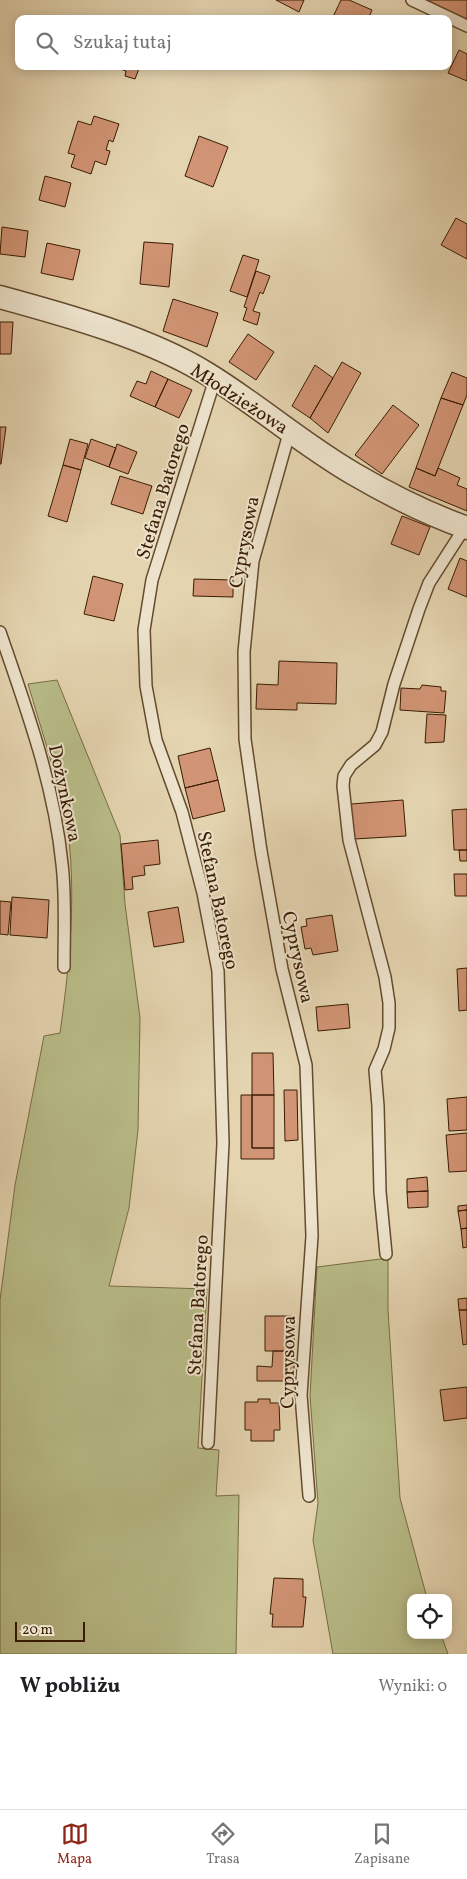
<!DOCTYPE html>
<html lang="pl">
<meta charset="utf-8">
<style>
:root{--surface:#fff;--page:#f2f2f2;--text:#202124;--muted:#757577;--line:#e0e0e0;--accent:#8f2418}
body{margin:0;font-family:Vollkorn,serif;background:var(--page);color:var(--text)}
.controls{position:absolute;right:15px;bottom:15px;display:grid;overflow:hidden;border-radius:10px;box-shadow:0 2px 12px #0003}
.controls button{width:45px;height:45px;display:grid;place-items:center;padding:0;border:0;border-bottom:1px solid var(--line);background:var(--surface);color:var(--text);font:25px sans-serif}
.scale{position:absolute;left:15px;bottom:12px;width:70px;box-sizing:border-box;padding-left:5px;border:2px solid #391c02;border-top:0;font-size:14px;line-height:18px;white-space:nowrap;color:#391c02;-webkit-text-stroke:4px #ede3cc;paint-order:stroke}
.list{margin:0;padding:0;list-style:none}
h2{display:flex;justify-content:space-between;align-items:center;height:65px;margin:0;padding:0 20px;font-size:21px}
h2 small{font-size:16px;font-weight:400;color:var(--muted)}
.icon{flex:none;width:28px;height:28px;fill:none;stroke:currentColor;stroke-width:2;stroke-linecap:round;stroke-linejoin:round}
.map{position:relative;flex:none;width:467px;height:1654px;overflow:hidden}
.search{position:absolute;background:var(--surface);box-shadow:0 2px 12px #0003;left:15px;right:15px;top:15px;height:55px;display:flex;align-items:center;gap:12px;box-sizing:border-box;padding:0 18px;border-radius:10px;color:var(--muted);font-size:19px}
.sheet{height:155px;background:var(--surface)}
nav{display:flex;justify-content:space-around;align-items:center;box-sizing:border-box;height:70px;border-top:1px solid var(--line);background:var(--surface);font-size:14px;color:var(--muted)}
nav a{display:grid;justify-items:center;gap:2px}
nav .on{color:var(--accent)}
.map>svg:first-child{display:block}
</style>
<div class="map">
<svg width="467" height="1654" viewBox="0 0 467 1654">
<rect width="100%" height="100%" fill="#e4d4b0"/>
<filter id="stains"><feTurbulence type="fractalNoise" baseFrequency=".004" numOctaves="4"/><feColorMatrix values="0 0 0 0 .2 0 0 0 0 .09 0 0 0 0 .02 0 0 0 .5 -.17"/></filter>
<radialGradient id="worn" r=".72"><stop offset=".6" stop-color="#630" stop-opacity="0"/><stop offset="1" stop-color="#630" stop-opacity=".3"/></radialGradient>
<!-- green -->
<path fill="#b8bc88" stroke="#786c45" d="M 57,680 L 120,835 L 125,904 L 140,1018 L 138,1130 L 129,1208 L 109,1286 L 207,1289 L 198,1448 L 219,1450 L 216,1496 L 239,1495 L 236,1654 L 0,1654 L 0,1300 L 15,1185 L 44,1036 L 60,1033 C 70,962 79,876 63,805 C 53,765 40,725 28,684 Z
M 388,1258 L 388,1310 L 400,1498 L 427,1598 L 411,1598 L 411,1635 L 441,1635 L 448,1654 L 333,1654 L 313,1540 L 318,1503 L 310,1396 L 317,1267 Z"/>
<!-- building -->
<path fill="#d19474" stroke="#391c02" d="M 276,0 L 304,0 L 299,12 Z
M 341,0 L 349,0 L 372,10 L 368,19 L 332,19 Z
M 425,0 L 467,0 L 467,20 Z
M 459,50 L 467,54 L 467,81 L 448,73 Z
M 112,66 L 140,66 L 135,79 L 125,76 L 126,71 Z
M 94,116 L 119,124 L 113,142 L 109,140 L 106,150 L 110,151 L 106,165 L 95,161 L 91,174 L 71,167 L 75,155 L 68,153 L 78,121 L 91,125 Z
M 199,136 L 228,147 L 213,187 L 185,176 Z
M 45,176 L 71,183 L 65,207 L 39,200 Z
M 456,218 L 467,224 L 467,259 L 441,245 Z
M 2,227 L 28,231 L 25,257 L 0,254 Z
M 144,242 L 173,244 L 169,287 L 140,284 Z
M 47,243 L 80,250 L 73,280 L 41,273 Z
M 243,255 L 259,260 L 247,297 L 230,291 Z
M 256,271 L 270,276 L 263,294 L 260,292 L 253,311 L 260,313 L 257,325 L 243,320 L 247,308 L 244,307 Z
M 173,299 L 218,313 L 207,347 L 163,331 Z
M 0,322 L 13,322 L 11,354 L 0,354 Z
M 248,334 L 274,352 L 256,380 L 229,362 Z
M 342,362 L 361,373 L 328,433 L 310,418 Z
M 315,365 L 333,378 L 310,418 L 292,406 Z
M 151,371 L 168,379 L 155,407 L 130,396 L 137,381 L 146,384 Z
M 452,372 L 467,378 L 467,395 L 463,405 L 441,398 Z
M 168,379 L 192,390 L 179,418 L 155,407 Z
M 441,398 L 463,405 L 435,476 L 416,468 Z
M 393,405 L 419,425 L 382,474 L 355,455 Z
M 0,427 L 6,427 L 1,464 L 0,464 Z
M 70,439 L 88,444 L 81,470 L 63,465 Z
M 91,439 L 116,448 L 109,467 L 85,458 Z
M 117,444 L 137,452 L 128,474 L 109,467 Z
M 63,465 L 81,470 L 67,522 L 48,516 Z
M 416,468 L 435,476 L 438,468 L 460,478 L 457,485 L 467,489 L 467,511 L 409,487 Z
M 120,476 L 152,486 L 143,514 L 111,504 Z
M 402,516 L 430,527 L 419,555 L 391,544 Z
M 460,558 L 467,561 L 467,597 L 448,589 Z
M 93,576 L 123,584 L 114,621 L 84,614 Z
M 194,579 L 233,580 L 233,597 L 193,596 Z
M 279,661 L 337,663 L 336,704 L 297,703 L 297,710 L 256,709 L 257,684 L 278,685 Z
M 422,685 L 441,687 L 441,691 L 446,691 L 444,713 L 400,710 L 401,688 L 420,689 Z
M 427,714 L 446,715 L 444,742 L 425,743 Z
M 210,748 L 218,780 L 185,788 L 178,756 Z
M 218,780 L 225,811 L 193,819 L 185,788 Z
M 403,800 L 406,836 L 354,839 L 351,804 Z
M 467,809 L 467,850 L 454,850 L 452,810 Z
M 158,840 L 160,864 L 144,866 L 145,875 L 132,877 L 133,889 L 125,890 L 121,844 Z
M 459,850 L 467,850 L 467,861 L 460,861 Z
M 454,874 L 467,874 L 467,896 L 455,896 Z
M 12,897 L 49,900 L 47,938 L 10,935 Z
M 0,901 L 11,902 L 8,935 L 0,934 Z
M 178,907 L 184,942 L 154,947 L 148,912 Z
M 332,915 L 338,951 L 313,955 L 311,948 L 305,949 L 301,927 L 307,926 L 306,919 Z
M 467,968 L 467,1010 L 459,1011 L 457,969 Z
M 348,1004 L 350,1028 L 318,1031 L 316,1007 Z
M 252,1053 L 273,1053 L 274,1095 L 252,1095 Z
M 284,1090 L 297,1090 L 298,1140 L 285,1141 Z
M 241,1095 L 252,1095 L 252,1148 L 274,1148 L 274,1159 L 241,1159 Z
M 252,1095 L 274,1095 L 274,1148 L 252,1148 Z
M 467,1097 L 467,1130 L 449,1131 L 447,1099 Z
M 467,1133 L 467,1171 L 449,1172 L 446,1135 Z
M 427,1177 L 428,1191 L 407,1192 L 407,1179 Z
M 428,1191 L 428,1207 L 408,1208 L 407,1192 Z
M 467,1205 L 467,1210 L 458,1211 L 458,1206 Z
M 467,1210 L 467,1228 L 461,1229 L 458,1211 Z
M 467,1228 L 467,1247 L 463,1248 L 461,1229 Z
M 467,1298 L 467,1310 L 459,1310 L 458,1299 Z
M 459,1310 L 467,1310 L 467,1344 L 463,1345 Z
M 265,1316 L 294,1316 L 294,1351 L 265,1351 Z
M 273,1351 L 294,1351 L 294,1381 L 257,1381 L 257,1366 L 272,1367 Z
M 467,1387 L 467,1418 L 444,1421 L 440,1390 Z
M 258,1399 L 270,1399 L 270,1403 L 279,1403 L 280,1430 L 274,1430 L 274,1441 L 251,1441 L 251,1430 L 245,1430 L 245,1402 L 258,1402 Z
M 274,1578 L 303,1579 L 303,1597 L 306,1597 L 303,1627 L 272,1627 L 273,1614 L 270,1614 Z"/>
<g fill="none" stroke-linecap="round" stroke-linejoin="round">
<!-- service casing -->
<g stroke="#644a2e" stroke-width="14">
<path id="service" d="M 412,0 L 467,26
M 290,430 L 253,561 L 244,652 L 245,739 L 261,851 L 282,969 L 306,1065 L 312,1236 L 301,1395 L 309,1496
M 0,632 C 26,708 54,783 62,864 C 66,898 64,932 64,967
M 386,1254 L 380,1192 L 378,1106 L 375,1070 L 384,1049 L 389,1028 L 389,1003 L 385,977 L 349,840 L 343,786 L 344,776 L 351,765 L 375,745 L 382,732 L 394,684 L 419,609 L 429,583 L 465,527
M 208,1443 L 223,1143 L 218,971 L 203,893 L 182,812 L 156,740 L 146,686 L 144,630 L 152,580 L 215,379"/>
</g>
<!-- minor casing -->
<g stroke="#644a2e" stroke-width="25">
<path id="minor" d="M 0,297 C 66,315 149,338 206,373 C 257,404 302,444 354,474 C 390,495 428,514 467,528"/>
</g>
<!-- service -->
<use href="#service" stroke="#ede3cc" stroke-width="11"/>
<!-- minor -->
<use href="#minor" stroke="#ede3cc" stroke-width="22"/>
</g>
<g text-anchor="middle" stroke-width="4" stroke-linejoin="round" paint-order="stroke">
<!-- street labels -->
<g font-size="19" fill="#391c02" stroke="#ede3cc">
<text transform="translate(240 398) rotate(33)" y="7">Młodzieżowa</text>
<text transform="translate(162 491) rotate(-73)" y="7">Stefana Batorego</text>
<text transform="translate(243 542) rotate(-79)" y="7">Cyprysowa</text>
<text transform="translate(66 793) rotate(78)" y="7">Dożynkowa</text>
<text transform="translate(219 900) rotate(78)" y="7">Stefana Batorego</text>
<text transform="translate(299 957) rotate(78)" y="7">Cyprysowa</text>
<text transform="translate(197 1305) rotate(-87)" y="7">Stefana Batorego</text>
<text transform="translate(287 1362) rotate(-89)" y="7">Cyprysowa</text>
</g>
</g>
<rect width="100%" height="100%" filter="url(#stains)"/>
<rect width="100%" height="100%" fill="url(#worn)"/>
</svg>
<div class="controls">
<button><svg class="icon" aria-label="locate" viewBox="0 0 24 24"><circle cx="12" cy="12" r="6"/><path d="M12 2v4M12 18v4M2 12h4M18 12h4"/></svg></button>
</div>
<div class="scale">20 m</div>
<div class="search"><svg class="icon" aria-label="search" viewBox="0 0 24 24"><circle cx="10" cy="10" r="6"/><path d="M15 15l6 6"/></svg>Szukaj tutaj</div>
</div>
<section class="sheet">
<h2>W pobliżu<small>Wyniki: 0</small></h2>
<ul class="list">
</ul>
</section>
<nav>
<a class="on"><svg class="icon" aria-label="map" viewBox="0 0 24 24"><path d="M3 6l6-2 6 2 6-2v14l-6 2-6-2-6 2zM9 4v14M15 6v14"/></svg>Mapa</a>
<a><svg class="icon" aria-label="directions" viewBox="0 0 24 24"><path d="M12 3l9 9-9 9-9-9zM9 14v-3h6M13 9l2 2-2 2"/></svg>Trasa</a>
<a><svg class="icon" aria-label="saved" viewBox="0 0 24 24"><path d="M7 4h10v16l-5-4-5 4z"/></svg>Zapisane</a>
</nav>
